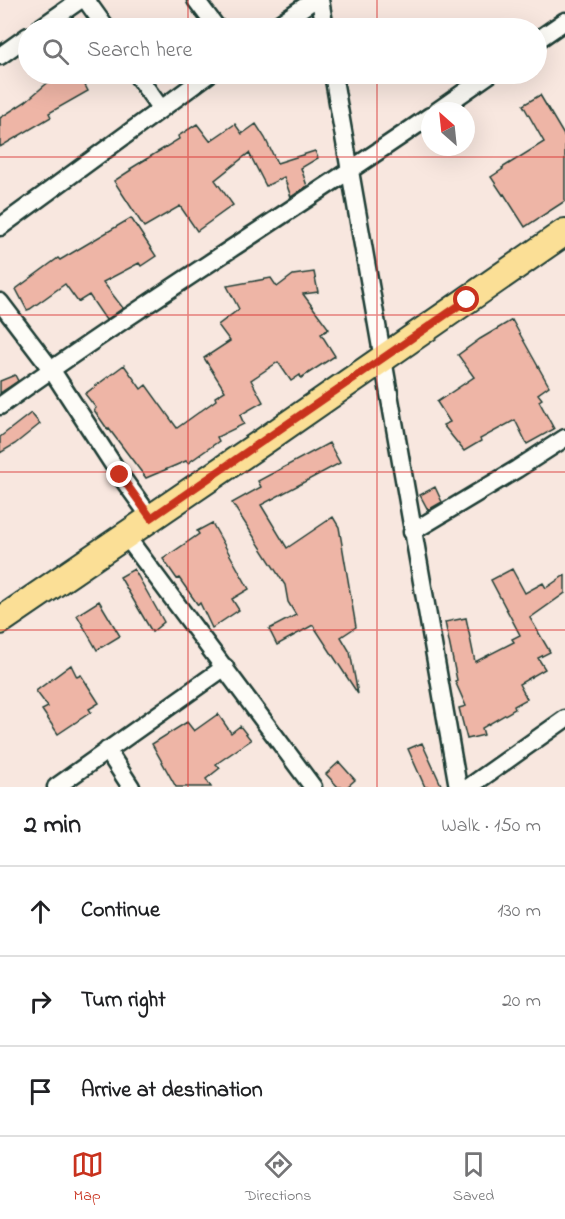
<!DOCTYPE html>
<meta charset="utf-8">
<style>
:root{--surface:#fff;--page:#f6f6f6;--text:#202124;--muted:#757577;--line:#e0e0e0;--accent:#c8321e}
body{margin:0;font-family:"Indie Flower",sans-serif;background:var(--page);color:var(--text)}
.compass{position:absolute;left:421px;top:102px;width:54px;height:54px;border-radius:50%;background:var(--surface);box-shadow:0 6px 24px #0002;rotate:333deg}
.stop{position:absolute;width:18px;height:18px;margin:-14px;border:4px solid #c8321e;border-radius:50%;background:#fff}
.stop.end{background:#c8321e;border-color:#fff;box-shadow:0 2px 6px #0008}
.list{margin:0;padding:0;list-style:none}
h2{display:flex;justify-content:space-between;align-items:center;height:78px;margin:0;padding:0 24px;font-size:26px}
h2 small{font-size:20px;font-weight:400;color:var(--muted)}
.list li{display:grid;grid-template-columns:39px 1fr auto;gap:18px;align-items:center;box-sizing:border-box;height:90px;padding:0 24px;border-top:2px solid var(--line)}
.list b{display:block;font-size:22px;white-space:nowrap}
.list em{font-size:20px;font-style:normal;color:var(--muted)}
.icon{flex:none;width:33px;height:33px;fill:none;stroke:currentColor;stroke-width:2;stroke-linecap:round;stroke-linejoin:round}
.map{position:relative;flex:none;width:565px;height:787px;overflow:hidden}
.search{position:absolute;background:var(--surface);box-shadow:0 6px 24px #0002;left:18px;right:18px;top:18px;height:66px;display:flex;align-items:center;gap:15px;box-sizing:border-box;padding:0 21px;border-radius:33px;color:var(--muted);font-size:22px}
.sheet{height:348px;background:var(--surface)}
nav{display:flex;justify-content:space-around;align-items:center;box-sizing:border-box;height:84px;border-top:2px solid var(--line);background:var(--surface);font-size:16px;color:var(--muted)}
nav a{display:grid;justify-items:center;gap:3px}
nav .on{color:var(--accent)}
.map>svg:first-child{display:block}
</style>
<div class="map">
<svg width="565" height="787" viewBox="0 0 565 787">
<rect width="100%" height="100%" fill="#f8e7df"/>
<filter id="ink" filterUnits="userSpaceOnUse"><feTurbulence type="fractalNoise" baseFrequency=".0167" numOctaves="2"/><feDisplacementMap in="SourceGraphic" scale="12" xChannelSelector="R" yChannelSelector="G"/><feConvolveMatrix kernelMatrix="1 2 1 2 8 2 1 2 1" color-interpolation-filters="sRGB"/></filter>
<g filter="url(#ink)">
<!-- building -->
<path fill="#eeb5a6" stroke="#1f3d34" stroke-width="1.5" d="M 58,74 L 79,74 L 88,91 L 49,113 L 51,117 L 0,147 L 0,118 L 25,102 Z
M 540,95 L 565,137 L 565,201 L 525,227 L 504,194 L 503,195 L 491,177 L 503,169 L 502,168 L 544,142 L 523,105 Z
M 197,124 L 210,141 L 235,124 L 242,134 L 256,124 L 265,138 L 277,163 L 315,151 L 318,158 L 301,168 L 307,186 L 291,197 L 284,177 L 266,186 L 249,153 L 215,180 L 233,205 L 197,231 L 180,206 L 144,227 L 114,181 L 131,170 L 130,169 L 179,139 L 178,136 Z
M 131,218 L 156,256 L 141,266 L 139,263 L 103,282 L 123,308 L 106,320 L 89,295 L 78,302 L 65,284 L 30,309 L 27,310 L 16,289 L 58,258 L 60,260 Z
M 314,272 L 318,292 L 303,294 L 329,329 L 321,334 L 335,356 L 301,378 L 300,375 L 291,381 L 278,362 L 251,380 L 263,402 L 240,415 L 244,424 L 217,437 L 219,441 L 188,463 L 186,461 L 146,478 L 109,429 L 108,430 L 94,410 L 96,408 L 85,394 L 124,365 L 141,389 L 146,385 L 177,428 L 216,400 L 215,397 L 225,391 L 204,358 L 230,341 L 218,325 L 239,309 L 227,286 L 271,278 L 277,287 L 293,275 Z
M 512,320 L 549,386 L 538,394 L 542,399 L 539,401 L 554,429 L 527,444 L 515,420 L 480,439 L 481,441 L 464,451 L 443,425 L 450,422 L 437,402 L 474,377 L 458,355 L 480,339 Z
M 15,375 L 18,381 L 0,393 L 0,381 Z
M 31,413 L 40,424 L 15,444 L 0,453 L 0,437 Z
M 329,443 L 340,463 L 261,505 L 287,548 L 333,517 L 339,527 L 356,627 L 341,637 L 350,652 L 358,694 L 313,625 L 277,645 L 269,629 L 296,615 L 288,602 L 285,585 L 232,503 L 261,487 L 258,481 Z
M 435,487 L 442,502 L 428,510 L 420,495 Z
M 212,523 L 249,589 L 232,599 L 239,610 L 212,628 L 200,603 L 198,605 L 179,578 L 177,579 L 163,559 L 199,534 L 197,531 Z
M 134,569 L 164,622 L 152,632 L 120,577 Z
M 512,569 L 525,593 L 543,583 L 546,588 L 565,575 L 565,593 L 530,618 L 550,652 L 538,658 L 545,669 L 519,684 L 527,699 L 514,706 L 515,709 L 482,728 L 484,735 L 467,739 L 459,708 L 466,706 L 455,681 L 457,680 L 445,622 L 466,618 L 475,662 L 514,642 L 512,639 L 520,635 L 491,580 Z
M 99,601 L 120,636 L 97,650 L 77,615 Z
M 71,665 L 77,677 L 81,675 L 99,703 L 89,709 L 91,712 L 58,734 L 42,710 L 48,707 L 36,691 Z
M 218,714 L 231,733 L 240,726 L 251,740 L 216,764 L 220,768 L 206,779 L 211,787 L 176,787 L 152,744 L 187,722 L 194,731 Z
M 422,743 L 442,787 L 425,787 L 408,749 Z
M 339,762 L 355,780 L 347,787 L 338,787 L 326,774 Z"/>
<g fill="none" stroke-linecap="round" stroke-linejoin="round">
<!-- minor casing -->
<g stroke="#1f3d34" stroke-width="21">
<path id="minor" d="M 86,0 L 106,28
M 196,0 L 217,28
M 320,0 L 325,28
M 40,28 L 80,0
M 273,28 L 314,0
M 536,41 L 565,21
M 0,56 L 28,36
M 136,74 L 161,109
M 333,74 L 458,787
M 437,111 L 490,74
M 0,227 L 209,74
M 0,302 L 51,369 L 120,475 L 151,518
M 0,406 C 140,305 288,214 430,116
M 412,532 L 517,469 L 565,438
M 126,536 L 313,787
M 107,750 L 131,787
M 56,787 L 225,667
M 469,787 L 565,719"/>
</g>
<!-- primary casing -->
<g stroke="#1f3d34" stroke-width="30">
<path id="primary" d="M 0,621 L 267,439 L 565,232"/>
</g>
<!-- minor -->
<use href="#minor" stroke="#fdfcf7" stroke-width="16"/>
<!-- primary -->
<use href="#primary" stroke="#fbdf96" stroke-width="26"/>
</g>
</g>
<g fill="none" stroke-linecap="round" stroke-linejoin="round" filter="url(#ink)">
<!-- route -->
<path stroke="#c8321e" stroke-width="8" d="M 120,475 L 151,518 L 467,300"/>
</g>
<!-- grid -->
<path fill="none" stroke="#d62828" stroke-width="1.5" stroke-opacity="0.55" d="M 188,0 L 188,28M 377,0 L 377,28M 188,74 L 188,787M 377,74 L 377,787M 0,157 L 565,157M 0,315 L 565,315M 0,472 L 565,472M 0,630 L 565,630"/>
</svg>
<svg class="compass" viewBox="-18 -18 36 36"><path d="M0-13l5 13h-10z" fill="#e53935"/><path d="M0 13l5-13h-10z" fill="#757577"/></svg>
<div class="stop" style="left:467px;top:300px"></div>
<div class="stop end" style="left:120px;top:475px"></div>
<div class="search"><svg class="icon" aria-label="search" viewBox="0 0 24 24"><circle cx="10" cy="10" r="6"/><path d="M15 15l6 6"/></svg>Search here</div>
</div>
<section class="sheet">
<h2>2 min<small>Walk · 150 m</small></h2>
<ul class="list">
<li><svg class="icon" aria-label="ahead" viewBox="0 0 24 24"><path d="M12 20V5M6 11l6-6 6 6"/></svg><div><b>Continue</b></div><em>130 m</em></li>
<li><svg class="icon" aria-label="right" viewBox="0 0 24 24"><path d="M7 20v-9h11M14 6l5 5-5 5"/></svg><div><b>Turn right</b></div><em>20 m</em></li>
<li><svg class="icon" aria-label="arrive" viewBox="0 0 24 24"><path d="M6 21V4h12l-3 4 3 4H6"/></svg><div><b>Arrive at destination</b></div></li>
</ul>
</section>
<nav>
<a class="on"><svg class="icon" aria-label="map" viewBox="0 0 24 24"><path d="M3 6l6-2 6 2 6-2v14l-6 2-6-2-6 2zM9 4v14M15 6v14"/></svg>Map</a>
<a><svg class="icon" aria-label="directions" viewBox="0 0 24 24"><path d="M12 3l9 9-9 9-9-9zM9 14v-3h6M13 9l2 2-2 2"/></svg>Directions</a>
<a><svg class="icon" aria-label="saved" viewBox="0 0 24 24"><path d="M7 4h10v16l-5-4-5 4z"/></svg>Saved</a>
</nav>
